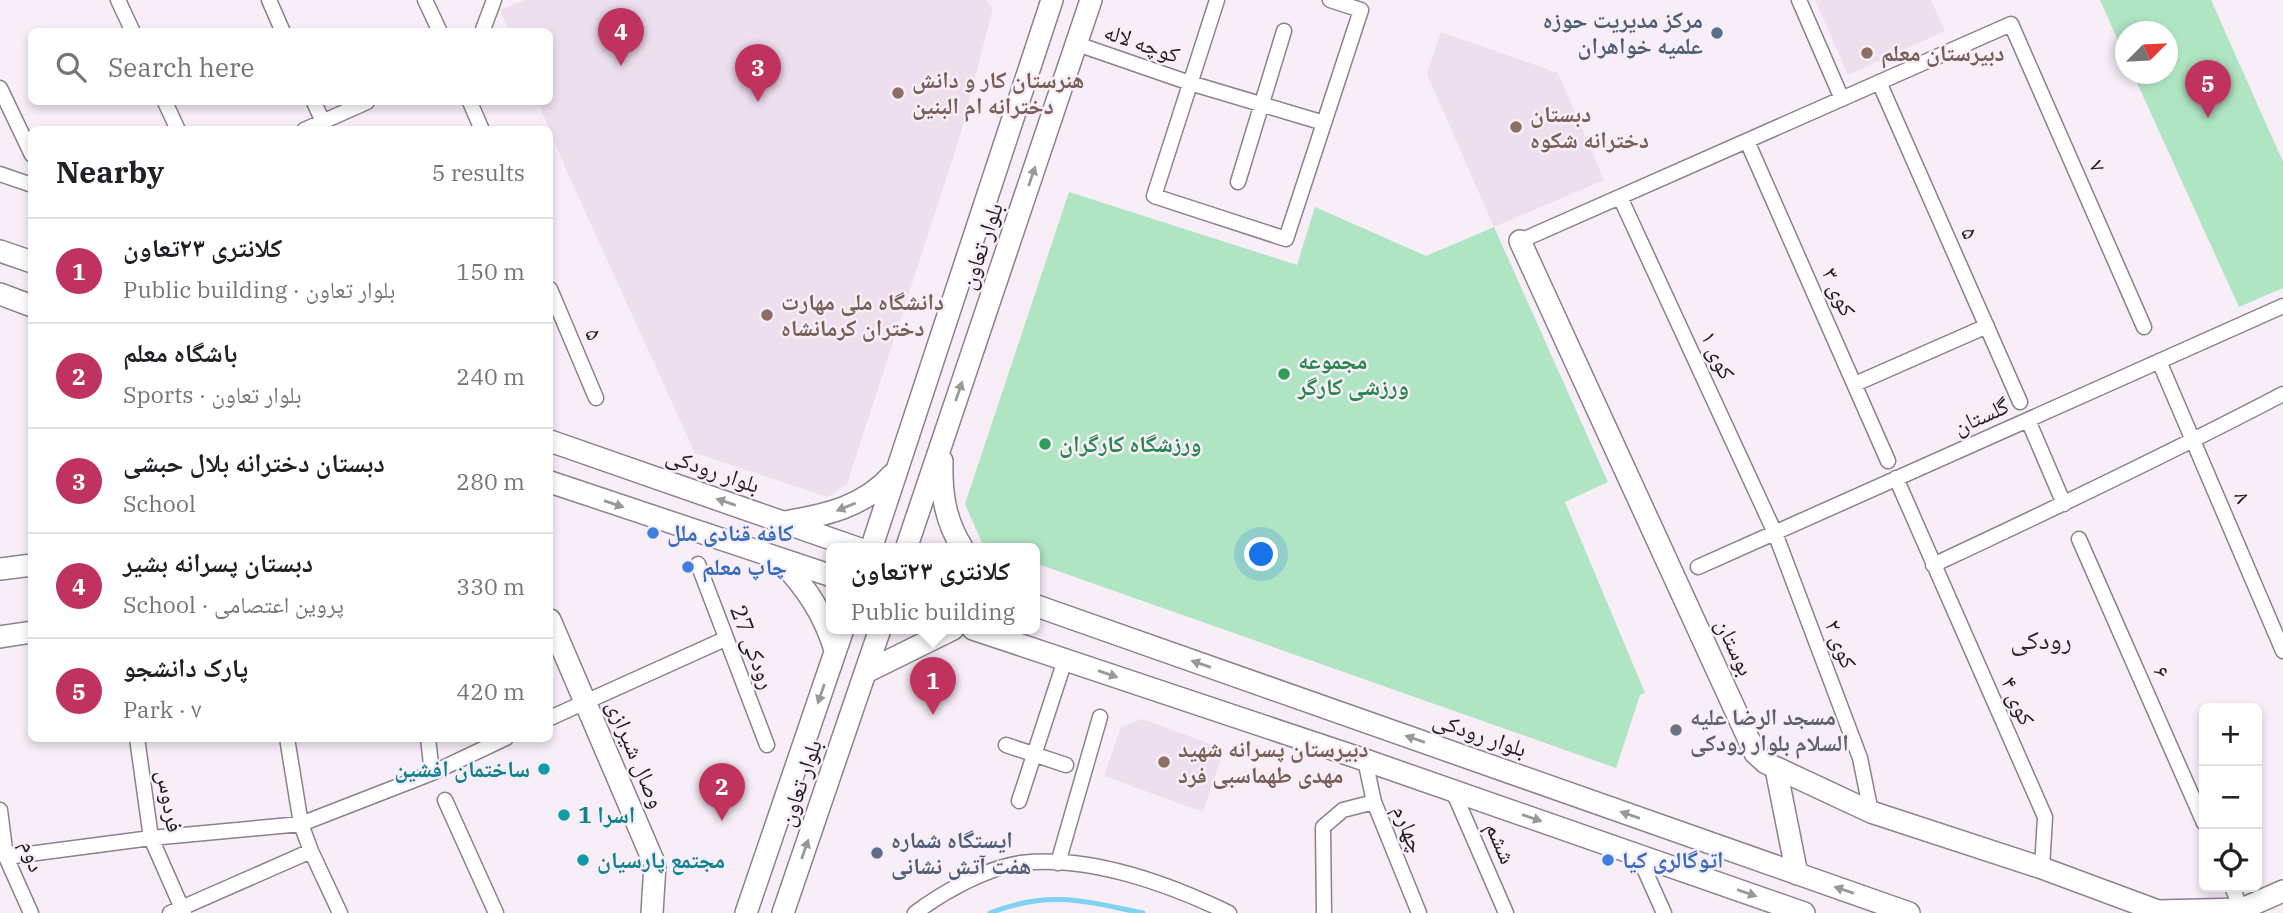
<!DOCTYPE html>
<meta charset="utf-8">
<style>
:root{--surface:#fff;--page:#f6f6f6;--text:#202124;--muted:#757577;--line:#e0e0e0;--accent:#c1335f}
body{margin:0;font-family:"IBM Plex Serif","Noto Naskh Arabic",serif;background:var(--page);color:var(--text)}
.controls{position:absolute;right:21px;bottom:21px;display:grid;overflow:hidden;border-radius:10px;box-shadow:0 4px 10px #0003}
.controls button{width:63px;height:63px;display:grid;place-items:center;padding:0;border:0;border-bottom:2px solid var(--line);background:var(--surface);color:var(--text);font:35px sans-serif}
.compass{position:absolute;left:2115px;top:21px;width:63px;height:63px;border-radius:50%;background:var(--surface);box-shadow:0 4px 10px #0003;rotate:66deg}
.you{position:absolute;left:1262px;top:555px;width:24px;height:24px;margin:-18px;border:5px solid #fff;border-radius:50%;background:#1a73e8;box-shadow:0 0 0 10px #1a73e833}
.badge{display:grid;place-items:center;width:46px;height:46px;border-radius:50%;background:var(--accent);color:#fff;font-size:23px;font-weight:700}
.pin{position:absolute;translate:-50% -58px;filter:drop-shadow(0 2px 4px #0008)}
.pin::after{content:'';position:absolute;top:37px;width:24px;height:21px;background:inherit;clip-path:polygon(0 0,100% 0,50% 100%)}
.popup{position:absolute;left:826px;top:543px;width:214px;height:91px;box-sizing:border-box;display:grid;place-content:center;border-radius:10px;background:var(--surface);filter:drop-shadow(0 2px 5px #0005);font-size:23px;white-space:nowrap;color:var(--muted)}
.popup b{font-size:26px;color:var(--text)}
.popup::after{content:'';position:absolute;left:50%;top:100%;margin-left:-14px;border:14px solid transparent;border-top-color:var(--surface)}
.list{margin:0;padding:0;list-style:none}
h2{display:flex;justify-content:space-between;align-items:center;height:91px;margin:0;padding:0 28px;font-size:30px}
h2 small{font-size:23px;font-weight:400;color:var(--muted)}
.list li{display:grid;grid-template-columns:46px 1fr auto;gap:21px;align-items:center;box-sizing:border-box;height:105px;padding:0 28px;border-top:2px solid var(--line)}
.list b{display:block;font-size:26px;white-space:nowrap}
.list p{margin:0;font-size:23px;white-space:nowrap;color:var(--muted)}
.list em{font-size:23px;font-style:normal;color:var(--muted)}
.icon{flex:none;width:38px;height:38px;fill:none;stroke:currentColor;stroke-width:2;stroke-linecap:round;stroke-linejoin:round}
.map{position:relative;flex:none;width:2283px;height:913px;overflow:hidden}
.search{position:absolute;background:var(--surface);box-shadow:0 4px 10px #0003;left:28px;top:28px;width:525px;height:77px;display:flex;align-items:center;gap:18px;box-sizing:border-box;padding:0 24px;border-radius:10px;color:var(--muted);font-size:26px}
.panel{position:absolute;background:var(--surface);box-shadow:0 4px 10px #0003;left:28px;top:126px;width:525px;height:616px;border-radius:10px}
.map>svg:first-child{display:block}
</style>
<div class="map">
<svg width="2283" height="913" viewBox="0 0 2283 913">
<rect width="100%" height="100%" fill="#f7eef7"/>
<!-- built -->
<path fill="#eedfef" d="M 524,0 L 986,0 L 993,8 L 960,136 L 847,484 L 828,497 L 695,453 L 569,176 L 538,102 L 550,102 L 550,32 L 509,31 L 500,10 Z
M 1815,0 L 1931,0 L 1945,31 L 1848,75 Z
M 1441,32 L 1558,73 L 1604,180 L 1494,227 L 1427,74 Z
M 1142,719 L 1224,749 L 1203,812 L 1104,776 L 1121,727 Z"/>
<!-- green -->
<path fill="#afe5c3" d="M 2100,0 L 2211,0 L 2283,162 L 2283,288 L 2239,307 L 2133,74 L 2168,74 L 2168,32 L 2126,32 L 2125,57 Z
M 1069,192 L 1297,265 L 1315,207 L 1426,256 L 1494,227 L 1608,482 L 1565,502 L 1645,693 L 1640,695 L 1616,768 L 1035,563 L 1034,549 L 993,549 L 983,545 L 965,504 Z"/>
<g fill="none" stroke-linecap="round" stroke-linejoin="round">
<!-- stream -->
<path stroke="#7dd3f0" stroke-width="5" d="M 990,913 C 1049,890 1084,901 1143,913"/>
<!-- street casing -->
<g stroke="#8b828b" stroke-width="17">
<path id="street" d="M 118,0 L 133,32
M 269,0 L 283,32
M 425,0 L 440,32
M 1217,0 L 1154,196 L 1286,239 L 1361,10 L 1330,0
M 1799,0 L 1842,99
M 482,32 L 494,0
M 1077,44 L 1190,83 L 1324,123
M 1879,82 L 2020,402
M 0,88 L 32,155
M 165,102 L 178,130
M 314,102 L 326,129
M 470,102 L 482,130
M 304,130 L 367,102
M 1747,141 L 1888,461
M 0,174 L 32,185
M 1238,182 L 1284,31
M 1620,197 L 1775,533 L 1860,758 L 1871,812
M 1520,241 L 2011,24 L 2144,327
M 550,289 L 596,398
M 2159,361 L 2283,651
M 1855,384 L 1987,326
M 2028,420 L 2064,504
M 1896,478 L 2045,817 L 2042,868
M 2079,539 L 2204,823
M 698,564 L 767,745
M 1933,565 C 2051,510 2168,454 2283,394
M 1698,567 L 2283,306
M 550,718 L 725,639
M 137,738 L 151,838 L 184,913
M 287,738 L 301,824 L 311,851 L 340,913
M 428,738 L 432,773
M 1006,745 L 1066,765
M 1365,760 L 1374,802 L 1419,913
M 1453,791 L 1506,913
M 445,800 L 496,913
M 1019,801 L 1065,660
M 0,810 L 6,857 L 31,913
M 1638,855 L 1664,913
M 6,857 L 151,838 L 301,824 L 432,773 L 506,738
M 1058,863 L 1100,717
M 2232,887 L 2243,913
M 170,913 L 311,851
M 915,913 C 943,892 986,868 1021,863 C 1089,855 1169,884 1229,913
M 1324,913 L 1323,827 L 1343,810 L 1374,802"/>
</g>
<!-- secondary casing -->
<g stroke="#8b828b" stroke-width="24">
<path id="secondary" d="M 1520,241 L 1755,753 L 1766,763 L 1871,812 L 2042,868 L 2158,911 L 2242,909 L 2283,891
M 0,251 L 32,262
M 0,294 L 32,306
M 550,441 L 860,549
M 942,461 C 941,493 945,521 963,549
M 550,482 L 832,576
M 785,522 C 826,515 864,507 893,474
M 871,549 L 1052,0
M 906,549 L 1091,0
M 782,562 C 807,589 824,614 835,650
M 0,569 L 32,565
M 1034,605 L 1909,913
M 550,620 L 655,865 L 652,913
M 973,629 L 1365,760 L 1804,913
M 0,637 L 32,632
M 866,672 L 953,629
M 1776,769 L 1797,874
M 746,913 L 843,629
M 783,913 L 880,629"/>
</g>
<!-- street -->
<use href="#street" stroke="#fff" stroke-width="14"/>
<!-- secondary -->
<use href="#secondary" stroke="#fff" stroke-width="21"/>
</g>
<!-- one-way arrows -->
<defs><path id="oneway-solid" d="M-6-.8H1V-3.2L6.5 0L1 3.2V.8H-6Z" transform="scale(1.75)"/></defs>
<g fill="#9a999a">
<use href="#oneway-solid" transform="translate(1032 176) rotate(-71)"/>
<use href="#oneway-solid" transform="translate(959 391) rotate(-71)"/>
<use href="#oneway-solid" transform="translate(726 502) rotate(-161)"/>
<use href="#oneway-solid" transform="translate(614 504) rotate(19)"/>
<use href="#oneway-solid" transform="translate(846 507) rotate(158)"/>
<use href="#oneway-solid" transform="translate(1201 664) rotate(-161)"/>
<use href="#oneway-solid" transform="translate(1108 674) rotate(19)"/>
<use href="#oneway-solid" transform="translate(821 694) rotate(109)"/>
<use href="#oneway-solid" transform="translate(1415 739) rotate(-161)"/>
<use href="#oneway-solid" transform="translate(1630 815) rotate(-161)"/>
<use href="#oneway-solid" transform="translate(1532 818) rotate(19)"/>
<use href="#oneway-solid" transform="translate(805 849) rotate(-71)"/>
<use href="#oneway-solid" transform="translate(1844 890) rotate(-161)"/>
<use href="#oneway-solid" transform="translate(1747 893) rotate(19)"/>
</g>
<!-- markers -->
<g fill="#5c6f8a" stroke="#f7eef7" stroke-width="2.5">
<circle cx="1717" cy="33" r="7"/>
<circle cx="877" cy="853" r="7"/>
</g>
<g fill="#8d6e63" stroke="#f7eef7" stroke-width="2.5">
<circle cx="1867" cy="53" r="7"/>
<circle cx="898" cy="93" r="7"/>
<circle cx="1516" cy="127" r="7"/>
<circle cx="767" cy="315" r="7"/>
<circle cx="1164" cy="762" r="7"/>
</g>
<g fill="#2e9e5b" stroke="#f7eef7" stroke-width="2.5">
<circle cx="1284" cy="374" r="7"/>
<circle cx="1045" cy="444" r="7"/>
</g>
<g fill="#3f7fe0" stroke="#f7eef7" stroke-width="2.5">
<circle cx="653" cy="533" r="7"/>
<circle cx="688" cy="567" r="7"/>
<circle cx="1608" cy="860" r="7"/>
</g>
<circle fill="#6b7280" stroke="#f7eef7" stroke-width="2.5" cx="1676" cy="730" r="7"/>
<g fill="#0f9aa8" stroke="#f7eef7" stroke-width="2.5">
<circle cx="544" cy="769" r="7"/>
<circle cx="564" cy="815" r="7"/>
<circle cx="583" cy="860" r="7"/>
</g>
<g text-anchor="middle" stroke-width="5" stroke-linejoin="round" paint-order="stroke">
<!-- service labels -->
<g font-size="23" font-weight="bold" fill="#4e5e75" stroke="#f7eef7" text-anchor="end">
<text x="1703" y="28">مرکز مدیریت حوزه<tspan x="1703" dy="26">علمیه خواهران</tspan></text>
<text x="891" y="848" text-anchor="start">ایستگاه شماره<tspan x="891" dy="26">هفت آتش نشانی</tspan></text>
</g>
<!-- street labels -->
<g font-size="23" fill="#1f1c1f" stroke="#f7eef7">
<text transform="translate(1142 43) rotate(19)" y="8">کوچه لاله</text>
<text transform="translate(2098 166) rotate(66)" y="8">۷</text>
<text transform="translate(1970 233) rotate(66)" y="8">۵</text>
<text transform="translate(981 246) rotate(-71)" y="8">بلوار تعاون</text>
<text transform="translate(1839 292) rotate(66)" y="8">کوی ۳</text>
<text transform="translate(594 334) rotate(67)" y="8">۵</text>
<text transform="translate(1718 355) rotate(65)" y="8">کوی ۱</text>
<text transform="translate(1981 416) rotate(-24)" y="8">گلستان</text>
<text transform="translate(713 470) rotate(19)" y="8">بلوار رودکی</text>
<text transform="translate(2243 497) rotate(67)" y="8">۸</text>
<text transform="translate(1841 644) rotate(69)" y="8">کوی ۲</text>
<text transform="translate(753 647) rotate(69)" y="8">رودکی 27</text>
<text transform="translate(1735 647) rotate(65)" y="8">بوستان</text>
<text transform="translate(2162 672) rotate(66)" y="8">۶</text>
<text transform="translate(2018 701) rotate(66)" y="8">کوی ۴</text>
<text transform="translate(1480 734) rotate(19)" y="8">بلوار رودکی</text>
<text transform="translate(636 754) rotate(67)" y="8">وصال شیرازی</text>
<text transform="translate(800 783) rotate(-71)" y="8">بلوار تعاون</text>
<text transform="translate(170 801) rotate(80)" y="8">فردوس</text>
<text transform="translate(1409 829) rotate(68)" y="8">چهارم</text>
<text transform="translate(1501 843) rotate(67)" y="8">ششم</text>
<text transform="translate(33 856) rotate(72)" y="8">دوم</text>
</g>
<!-- education labels -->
<g font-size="23" font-weight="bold" fill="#785e54" stroke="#f7eef7" text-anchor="start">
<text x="1881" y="61">دبیرستان معلم</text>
<text x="912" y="88">هنرستان کار و دانش<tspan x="912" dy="26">دخترانه ام البنین</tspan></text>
<text x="1530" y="122">دبستان<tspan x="1530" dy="26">دخترانه شکوه</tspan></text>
<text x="781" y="310">دانشگاه ملی مهارت<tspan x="781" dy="26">دختران کرمانشاه</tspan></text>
<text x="1178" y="757">دبیرستان پسرانه شهید<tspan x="1178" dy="26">مهدی طهماسبی فرد</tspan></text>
</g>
<!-- leisure labels -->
<g font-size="23" font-weight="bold" fill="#27864d" stroke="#f7eef7" text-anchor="start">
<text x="1298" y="369">مجموعه<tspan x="1298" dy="26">ورزشی کارگر</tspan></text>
<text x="1059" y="452">ورزشگاه کارگران</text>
</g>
<!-- shop labels -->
<g font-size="23" font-weight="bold" fill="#366cbe" stroke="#f7eef7" text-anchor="start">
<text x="667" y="541">کافه قنادی ملل</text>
<text x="702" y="575">چاپ معلم</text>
<text x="1622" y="868">اتوگالری کیا</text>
</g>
<!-- worship labels -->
<g font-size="23" font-weight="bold" fill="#5b616d" stroke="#f7eef7" text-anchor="start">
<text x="1690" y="725">مسجد الرضا علیه<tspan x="1690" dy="26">السلام بلوار رودکی</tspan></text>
</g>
<!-- culture labels -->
<g font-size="23" font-weight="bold" fill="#0d838f" stroke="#f7eef7" text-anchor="start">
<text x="530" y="777" text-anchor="end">ساختمان افشین</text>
<text x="578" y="823">اسرا 1</text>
<text x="597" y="868">مجتمع پارسیان</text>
</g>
<!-- quarter labels -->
<g font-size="26" fill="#2f2830" stroke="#f7eef7">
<text x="2041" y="649">رودکی</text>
</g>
</g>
</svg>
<div class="controls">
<button>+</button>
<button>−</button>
<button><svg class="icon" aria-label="locate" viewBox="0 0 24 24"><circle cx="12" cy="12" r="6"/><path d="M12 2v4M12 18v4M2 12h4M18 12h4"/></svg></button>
</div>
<svg class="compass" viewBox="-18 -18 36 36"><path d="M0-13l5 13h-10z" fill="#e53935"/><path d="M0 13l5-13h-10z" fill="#757577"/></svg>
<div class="you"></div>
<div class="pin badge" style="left:933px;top:715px">1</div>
<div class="popup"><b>کلانتری ۲۳تعاون</b>Public building</div>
<div class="pin badge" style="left:722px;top:821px">2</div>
<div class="pin badge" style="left:758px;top:102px">3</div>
<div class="pin badge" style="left:621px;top:66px">4</div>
<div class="pin badge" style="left:2208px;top:118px">5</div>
<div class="search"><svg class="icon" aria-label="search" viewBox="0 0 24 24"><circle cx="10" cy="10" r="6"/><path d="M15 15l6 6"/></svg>Search here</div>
<section class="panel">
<h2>Nearby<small>5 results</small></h2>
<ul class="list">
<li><span class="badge">1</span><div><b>کلانتری ۲۳تعاون</b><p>Public building · بلوار تعاون</p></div><em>150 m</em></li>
<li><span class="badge">2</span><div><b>باشگاه معلم</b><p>Sports · بلوار تعاون</p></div><em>240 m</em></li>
<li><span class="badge">3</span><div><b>دبستان دخترانه بلال حبشی</b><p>School</p></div><em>280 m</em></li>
<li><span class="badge">4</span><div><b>دبستان پسرانه بشير</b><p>School · پروین اعتصامی</p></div><em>330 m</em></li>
<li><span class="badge">5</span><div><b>پارک دانشجو</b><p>Park · ۷</p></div><em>420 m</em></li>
</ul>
</section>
</div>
